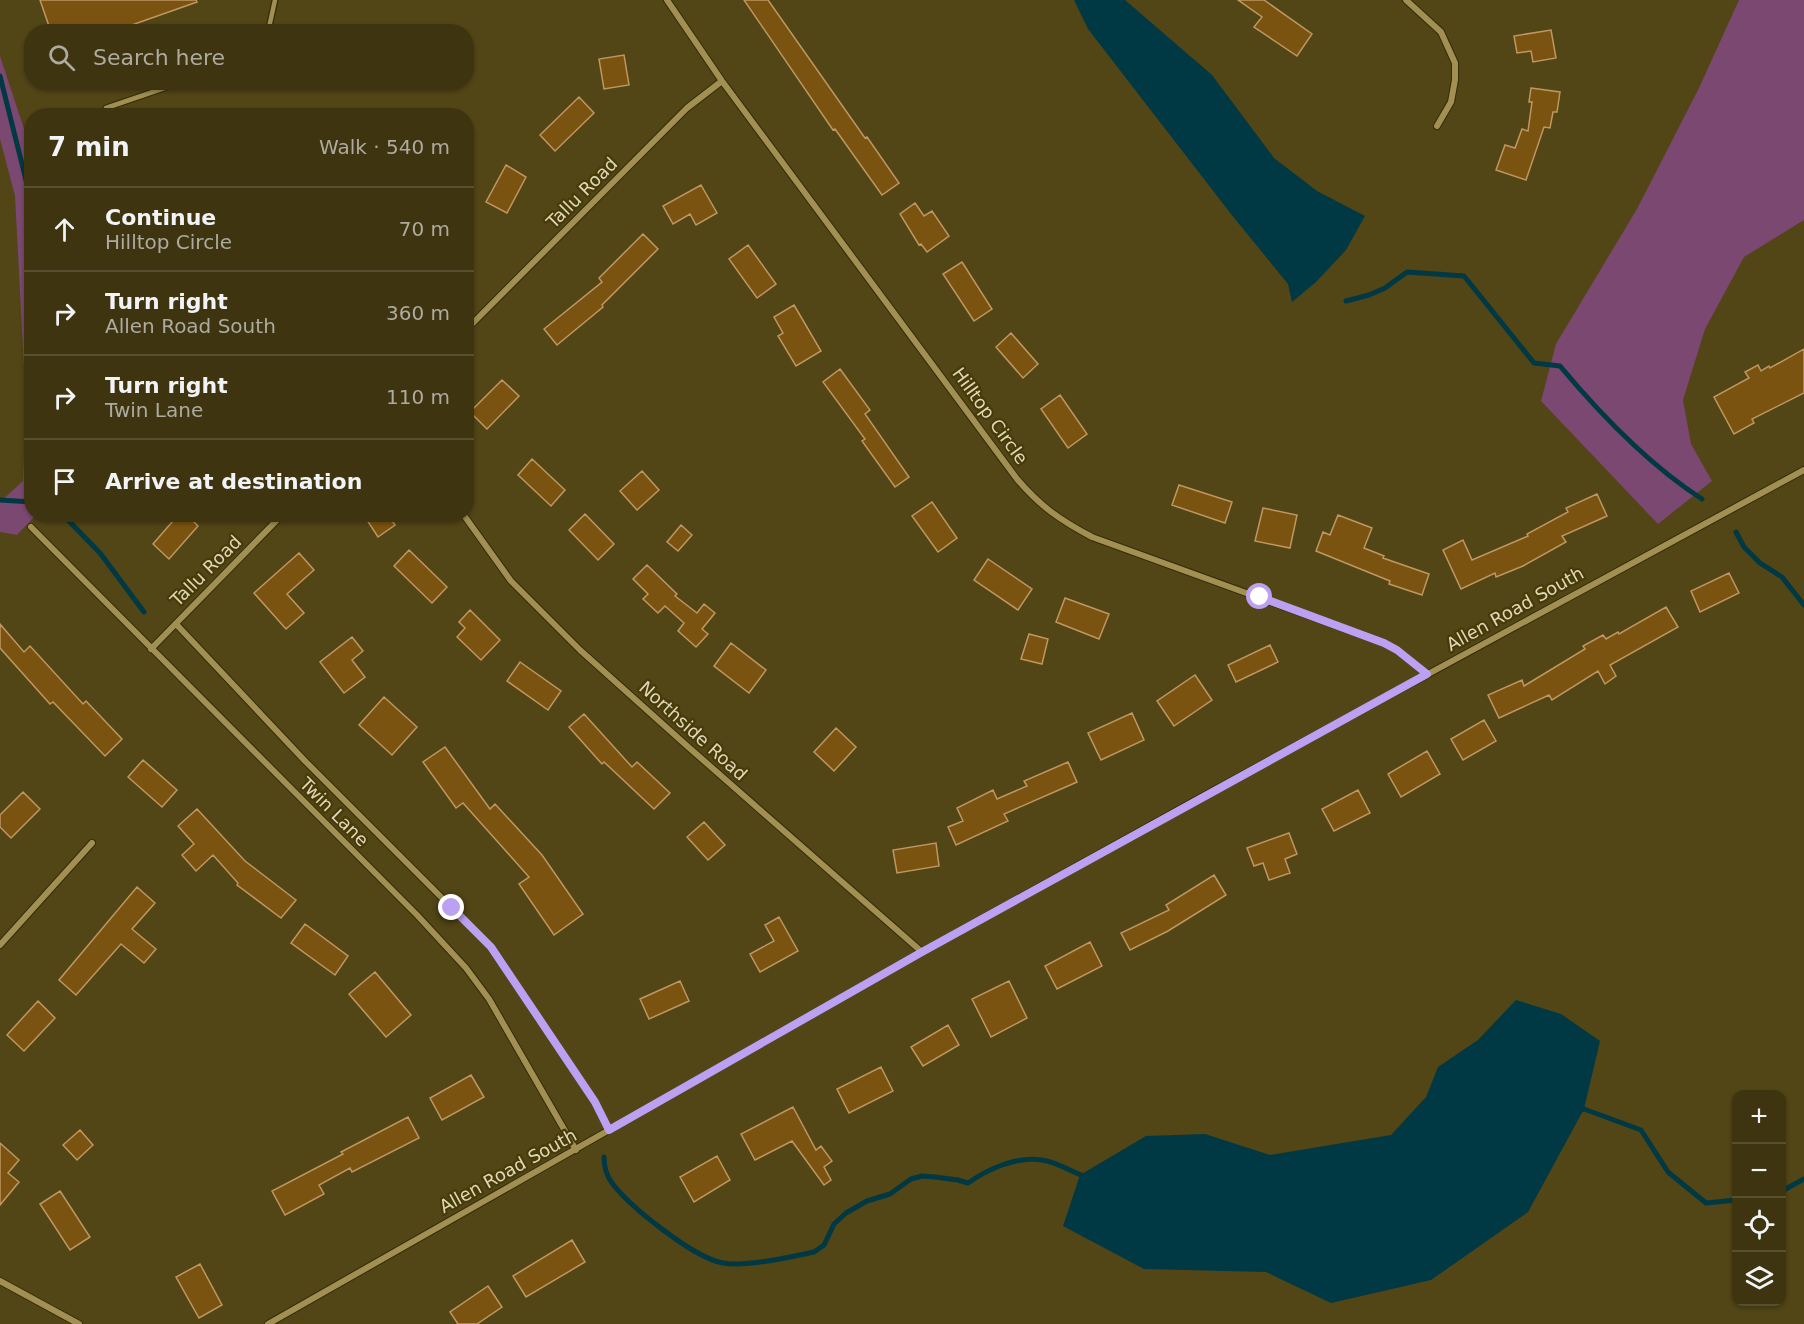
<!DOCTYPE html>
<meta charset="utf-8">
<style>
:root{--surface:#3e3410;--page:#453c19;--text:#f1f3f6;--muted:#adaa9f;--line:#574f30}
body{margin:0;font-family:"DejaVu Sans",sans-serif;background:var(--page);color:var(--text)}
.controls{position:absolute;right:18px;bottom:18px;display:grid;overflow:hidden;border-radius:12px;box-shadow:0 2px 4px #0004}
.controls button{width:54px;height:54px;display:grid;place-items:center;padding:0;border:0;border-bottom:2px solid var(--line);background:var(--surface);color:var(--text);font:30px sans-serif}
.stop{position:absolute;width:18px;height:18px;margin:-14px;border:4px solid #bca0f2;border-radius:50%;background:#fff}
.stop.end{background:#bca0f2;border-color:#fff;box-shadow:0 2px 6px #0008}
.list{margin:0;padding:0;list-style:none}
h2{display:flex;justify-content:space-between;align-items:center;height:78px;margin:0;padding:0 24px;font-size:26px}
h2 small{font-size:20px;font-weight:400;color:var(--muted)}
.list li{display:grid;grid-template-columns:39px 1fr auto;gap:18px;align-items:center;box-sizing:border-box;height:84px;padding:0 24px;border-top:2px solid var(--line)}
.list b{display:block;font-size:22px;white-space:nowrap}
.list p{margin:0;font-size:20px;white-space:nowrap;color:var(--muted)}
.list em{font-size:20px;font-style:normal;color:var(--muted)}
.icon{flex:none;width:33px;height:33px;fill:none;stroke:currentColor;stroke-width:2;stroke-linecap:round;stroke-linejoin:round}
.map{position:relative;flex:none;width:1804px;height:1324px;overflow:hidden}
.search{position:absolute;background:var(--surface);box-shadow:0 2px 4px #0004;left:24px;top:24px;width:450px;height:66px;display:flex;align-items:center;gap:15px;box-sizing:border-box;padding:0 21px;border-radius:24px;color:var(--muted);font-size:22px}
.panel{position:absolute;background:var(--surface);box-shadow:0 2px 4px #0004;left:24px;top:108px;width:450px;height:414px;border-radius:24px}
.map>svg:first-child{display:block}
</style>
<div class="map">
<svg width="1804" height="1324" viewBox="0 0 1804 1324">
<rect width="100%" height="100%" fill="#524516"/>
<!-- green -->
<path fill="#7b4871" d="M 1739,0 L 1804,0 L 1804,220 L 1744,257 L 1705,329 L 1683,400 L 1691,444 L 1712,481 L 1658,524 L 1541,401 L 1556,344 L 1637,209 L 1699,88 Z
M 0,56 L 31,150 L 32,514 L 36,515 L 17,535 L 0,532 L 0,502 L 23,481 L 26,406 L 15,196 L 0,139 Z"/>
<!-- water -->
<path fill="#003943" d="M 1074,0 L 1125,0 L 1212,75 L 1274,158 L 1317,191 L 1365,216 L 1346,250 L 1316,282 L 1292,302 L 1288,284 L 1231,214 L 1088,29 Z
M 1516,1000 L 1561,1014 L 1600,1041 L 1584,1109 L 1528,1212 L 1431,1280 L 1331,1303 L 1266,1272 L 1144,1269 L 1063,1226 L 1080,1175 L 1146,1136 L 1205,1134 L 1270,1155 L 1391,1135 L 1426,1097 L 1438,1067 L 1478,1040 Z"/>
<g fill="none" stroke-linecap="round" stroke-linejoin="round">
<!-- stream -->
<path stroke="#003943" stroke-width="5" d="M 0,76 L 30,196 L 32,213
M 1346,301 L 1369,295 L 1385,288 L 1407,272 L 1464,276 L 1534,363 L 1560,366 C 1601,415 1649,465 1702,499
M 0,500 L 32,502
M 62,514 L 100,553 L 144,612
M 1736,532 L 1744,547 L 1760,563 L 1782,577 L 1804,605
M 1579,1111 L 1584,1109 L 1641,1130 L 1668,1172 L 1706,1203 L 1736,1200
M 604,1157 C 604,1167 606,1175 612,1183 C 630,1207 694,1258 723,1263 C 747,1267 790,1257 814,1252 L 824,1245 L 834,1224 L 846,1213 L 867,1201 L 890,1194 L 911,1179 L 922,1176 L 935,1177 L 958,1180 L 968,1183 C 988,1169 1016,1156 1042,1160 C 1057,1162 1072,1172 1086,1177
M 1782,1191 L 1804,1179"/>
</g>
<!-- building -->
<path fill="#7b5310" stroke="#be9762" stroke-width="1.5" d="M 40,0 L 196,0 L 197,2 L 112,32 L 51,32 Z
M 744,0 L 768,0 L 865,138 L 867,137 L 899,183 L 882,195 L 835,129 L 833,130 Z
M 1238,0 L 1264,0 L 1312,34 L 1297,56 L 1254,27 L 1262,17 Z
M 1551,30 L 1556,58 L 1533,62 L 1531,51 L 1517,53 L 1514,36 Z
M 624,55 L 629,85 L 604,89 L 599,59 Z
M 1531,88 L 1560,92 L 1557,112 L 1553,112 L 1550,128 L 1544,127 L 1526,180 L 1496,170 L 1505,145 L 1515,148 L 1522,129 L 1528,131 L 1532,102 L 1529,102 Z
M 579,97 L 594,113 L 555,151 L 540,135 Z
M 506,165 L 526,177 L 507,213 L 486,202 Z
M 701,185 L 717,213 L 696,225 L 690,214 L 673,224 L 663,206 Z
M 915,203 L 924,216 L 932,211 L 949,236 L 927,252 L 921,244 L 919,245 L 900,214 Z
M 643,234 L 658,249 L 602,305 L 603,307 L 557,345 L 544,329 L 602,282 L 599,278 Z
M 748,245 L 776,284 L 757,298 L 729,259 Z
M 962,262 L 992,309 L 974,321 L 943,274 Z
M 794,305 L 821,351 L 796,366 L 778,336 L 783,333 L 774,317 Z
M 1011,333 L 1038,364 L 1023,378 L 996,347 Z
M 1804,349 L 1804,393 L 1752,419 L 1754,423 L 1734,434 L 1714,397 L 1749,378 L 1745,372 L 1758,365 L 1761,371 L 1769,366 L 1770,368 Z
M 840,369 L 870,410 L 865,414 L 909,477 L 895,487 L 862,441 L 865,439 L 823,382 Z
M 502,380 L 519,396 L 487,429 L 470,412 Z
M 1060,395 L 1087,434 L 1068,448 L 1041,409 Z
M 532,459 L 565,490 L 551,506 L 518,475 Z
M 642,471 L 659,490 L 637,510 L 620,491 Z
M 1179,485 L 1232,502 L 1225,523 L 1172,505 Z
M 1597,494 L 1607,516 L 1562,536 L 1566,542 L 1523,566 L 1496,577 L 1495,573 L 1461,589 L 1443,550 L 1463,540 L 1472,560 L 1528,536 L 1527,534 L 1568,512 L 1566,508 Z
M 932,502 L 957,538 L 938,552 L 912,516 Z
M 1263,508 L 1297,515 L 1290,548 L 1255,541 Z
M 179,514 L 186,514 L 198,526 L 169,559 L 153,544 Z
M 363,514 L 388,514 L 395,525 L 378,537 Z
M 585,514 L 614,544 L 598,560 L 569,530 Z
M 1338,515 L 1372,528 L 1364,548 L 1384,556 L 1383,558 L 1429,574 L 1422,595 L 1389,584 L 1390,581 L 1316,551 L 1323,532 L 1330,535 Z
M 681,525 L 692,535 L 678,551 L 667,542 Z
M 409,550 L 447,587 L 432,603 L 394,566 Z
M 299,553 L 314,570 L 287,594 L 304,613 L 286,629 L 254,593 Z
M 988,559 L 1032,589 L 1018,610 L 974,580 Z
M 647,565 L 677,594 L 675,596 L 697,613 L 704,604 L 715,613 L 702,629 L 708,634 L 696,647 L 678,631 L 684,623 L 665,606 L 658,613 L 643,599 L 648,594 L 633,579 Z
M 1729,573 L 1739,593 L 1700,612 L 1691,591 Z
M 1065,598 L 1109,614 L 1099,639 L 1056,622 Z
M 1666,607 L 1678,627 L 1610,665 L 1616,676 L 1605,684 L 1598,671 L 1552,700 L 1549,695 L 1499,718 L 1488,695 L 1522,680 L 1524,686 L 1585,649 L 1583,646 L 1603,635 L 1606,639 L 1618,632 L 1619,634 Z
M 470,610 L 500,640 L 481,660 L 457,637 L 465,628 L 459,622 Z
M 0,624 L 24,652 L 30,646 L 83,704 L 86,701 L 122,739 L 105,756 L 53,702 L 50,704 L 0,648 Z
M 1029,634 L 1048,639 L 1042,664 L 1021,659 Z
M 352,637 L 363,651 L 352,660 L 365,677 L 344,693 L 320,662 Z
M 731,643 L 766,670 L 749,693 L 714,666 Z
M 1270,645 L 1278,662 L 1236,682 L 1228,665 Z
M 520,662 L 561,691 L 548,710 L 507,681 Z
M 1195,675 L 1212,700 L 1174,726 L 1157,701 Z
M 384,697 L 417,727 L 392,755 L 359,725 Z
M 1132,713 L 1144,740 L 1101,760 L 1088,733 Z
M 584,714 L 632,767 L 637,762 L 670,793 L 654,809 L 604,762 L 602,764 L 569,727 Z
M 1484,720 L 1496,741 L 1463,760 L 1451,739 Z
M 836,728 L 856,747 L 834,771 L 814,752 Z
M 445,747 L 490,809 L 495,804 L 542,855 L 583,914 L 554,935 L 519,884 L 529,877 L 463,803 L 456,808 L 423,762 Z
M 1427,751 L 1440,774 L 1401,797 L 1388,774 Z
M 143,760 L 177,790 L 162,807 L 128,777 Z
M 1068,762 L 1077,782 L 1004,814 L 1008,821 L 956,845 L 948,827 L 963,821 L 957,808 L 993,790 L 997,799 L 1027,786 L 1024,781 Z
M 1358,790 L 1370,813 L 1334,831 L 1322,809 Z
M 23,792 L 40,809 L 11,838 L 0,827 L 0,815 Z
M 197,809 L 245,861 L 296,900 L 281,918 L 237,885 L 238,883 L 213,855 L 196,871 L 182,855 L 194,844 L 178,826 Z
M 704,822 L 725,845 L 708,860 L 687,837 Z
M 1289,833 L 1297,854 L 1285,859 L 1290,873 L 1269,880 L 1263,863 L 1254,866 L 1247,848 Z
M 936,843 L 939,866 L 897,873 L 893,850 Z
M 1214,875 L 1226,895 L 1168,931 L 1130,950 L 1121,933 L 1169,910 L 1166,905 Z
M 137,887 L 155,903 L 132,929 L 156,949 L 144,963 L 121,944 L 76,995 L 59,980 Z
M 779,917 L 798,951 L 760,972 L 750,954 L 774,941 L 765,925 Z
M 305,924 L 348,956 L 335,975 L 291,943 Z
M 1090,942 L 1102,966 L 1057,989 L 1045,966 Z
M 375,972 L 411,1015 L 386,1037 L 349,994 Z
M 680,981 L 689,1001 L 649,1019 L 640,999 Z
M 1009,981 L 1027,1018 L 991,1037 L 972,999 Z
M 38,1001 L 55,1018 L 24,1051 L 7,1035 Z
M 948,1025 L 959,1045 L 923,1066 L 911,1047 Z
M 881,1067 L 893,1091 L 849,1113 L 837,1089 Z
M 471,1075 L 484,1097 L 442,1120 L 430,1098 Z
M 793,1107 L 816,1150 L 821,1146 L 832,1161 L 824,1167 L 831,1180 L 824,1185 L 792,1141 L 755,1160 L 741,1134 Z
M 408,1117 L 419,1138 L 352,1172 L 350,1168 L 319,1185 L 324,1194 L 285,1215 L 272,1191 L 343,1154 L 341,1152 Z
M 80,1130 L 93,1145 L 77,1160 L 63,1145 Z
M 0,1143 L 19,1160 L 8,1173 L 19,1182 L 0,1205 Z
M 717,1156 L 730,1180 L 694,1202 L 680,1177 Z
M 60,1191 L 90,1237 L 70,1250 L 40,1204 Z
M 572,1240 L 585,1262 L 526,1297 L 513,1276 Z
M 200,1264 L 222,1305 L 199,1318 L 176,1277 Z
M 488,1286 L 502,1307 L 477,1324 L 458,1324 L 450,1312 Z"/>
<g fill="none" stroke-linecap="round" stroke-linejoin="round">
<!-- lane casing -->
<g stroke="#342c0b" stroke-width="7">
<path id="lane" d="M 268,32 L 275,0
M 106,108 L 182,82"/>
</g>
<!-- street casing -->
<g stroke="#342c0b" stroke-width="8">
<path id="street" d="M 667,0 L 722,81 L 1017,479 C 1041,507 1060,520 1092,537 L 1384,643 L 1397,650 L 1427,674
M 1406,0 L 1441,32 L 1455,63 L 1455,80 L 1451,102 L 1437,126
M 466,330 L 687,108 L 722,81
M 463,514 L 511,581 L 580,650 L 686,745 L 922,952
M 31,527 L 417,915 L 466,968 L 489,999 L 576,1150
M 176,624 L 306,762 L 491,947 L 595,1102 L 609,1130
M 151,649 L 283,514
M 0,945 L 92,843
M 0,1281 L 79,1324
M 268,1324 L 922,952 L 1198,799 L 1804,470"/>
</g>
<!-- lane -->
<use href="#lane" stroke="#a19052" stroke-width="4.5"/>
<!-- street -->
<use href="#street" stroke="#a19052" stroke-width="6"/>
</g>
<g fill="none" stroke-linecap="round" stroke-linejoin="round">
<!-- route -->
<path stroke="#bca0f2" stroke-width="8" d="M 452,908 L 491,947 L 595,1102 L 609,1130 L 922,952 L 1427,674 L 1397,650 L 1384,643 L 1260,597"/>
</g>
<g text-anchor="middle" stroke-width="4.5" stroke-linejoin="round" paint-order="stroke">
<!-- street labels -->
<g font-size="18" fill="#dfd7b8" stroke="#473b08">
<text transform="translate(582 193) rotate(-45)" y="6">Tallu Road</text>
<text transform="translate(990 416) rotate(54)" y="6">Hilltop Circle</text>
<text transform="translate(206 571) rotate(-45)" y="6">Tallu Road</text>
<text transform="translate(1515 609) rotate(-29)" y="6">Allen Road South</text>
<text transform="translate(693 731) rotate(42)" y="6">Northside Road</text>
<text transform="translate(334 812) rotate(45)" y="6">Twin Lane</text>
<text transform="translate(508 1171) rotate(-29)" y="6">Allen Road South</text>
</g>
</g>
</svg>
<div class="controls">
<button>+</button>
<button>−</button>
<button><svg class="icon" aria-label="locate" viewBox="0 0 24 24"><circle cx="12" cy="12" r="6"/><path d="M12 2v4M12 18v4M2 12h4M18 12h4"/></svg></button>
<button><svg class="icon" aria-label="layers" viewBox="0 0 24 24"><path d="M12 4l9 5-9 5-9-5zM3 14l9 5 9-5"/></svg></button>
</div>
<div class="stop" style="left:1260px;top:597px"></div>
<div class="stop end" style="left:452px;top:908px"></div>
<div class="search"><svg class="icon" aria-label="search" viewBox="0 0 24 24"><circle cx="10" cy="10" r="6"/><path d="M15 15l6 6"/></svg>Search here</div>
<section class="panel">
<h2>7 min<small>Walk · 540 m</small></h2>
<ul class="list">
<li><svg class="icon" aria-label="ahead" viewBox="0 0 24 24"><path d="M12 20V5M6 11l6-6 6 6"/></svg><div><b>Continue</b><p>Hilltop Circle</p></div><em>70 m</em></li>
<li><svg class="icon" aria-label="right" viewBox="0 0 24 24"><path d="M7 20v-9h11M14 6l5 5-5 5"/></svg><div><b>Turn right</b><p>Allen Road South</p></div><em>360 m</em></li>
<li><svg class="icon" aria-label="right" viewBox="0 0 24 24"><path d="M7 20v-9h11M14 6l5 5-5 5"/></svg><div><b>Turn right</b><p>Twin Lane</p></div><em>110 m</em></li>
<li><svg class="icon" aria-label="arrive" viewBox="0 0 24 24"><path d="M6 21V4h12l-3 4 3 4H6"/></svg><div><b>Arrive at destination</b></div></li>
</ul>
</section>
</div>
